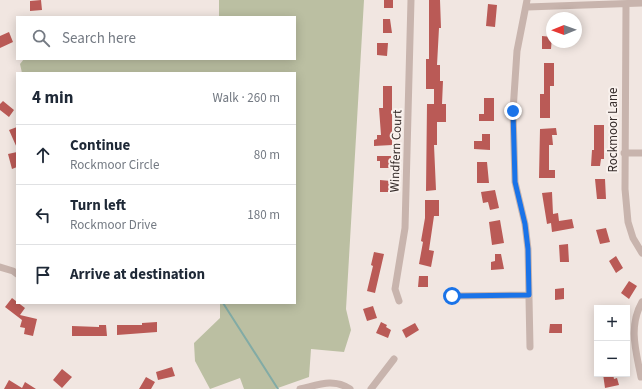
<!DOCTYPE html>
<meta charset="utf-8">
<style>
:root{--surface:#fff;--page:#f6f6f7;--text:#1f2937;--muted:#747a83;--line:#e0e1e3}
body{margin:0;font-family:"Source Sans 3",sans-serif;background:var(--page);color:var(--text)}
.controls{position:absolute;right:12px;bottom:12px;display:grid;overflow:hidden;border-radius:0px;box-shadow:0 2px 10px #0003}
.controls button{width:36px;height:36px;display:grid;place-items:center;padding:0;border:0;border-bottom:1px solid var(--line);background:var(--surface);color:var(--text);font:20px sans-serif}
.compass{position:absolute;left:546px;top:12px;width:36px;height:36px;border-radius:50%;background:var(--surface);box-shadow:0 2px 10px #0003;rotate:269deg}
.stop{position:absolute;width:12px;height:12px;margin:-9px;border:3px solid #1a73e8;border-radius:50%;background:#fff}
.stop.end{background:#1a73e8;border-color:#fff;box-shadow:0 1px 4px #0008}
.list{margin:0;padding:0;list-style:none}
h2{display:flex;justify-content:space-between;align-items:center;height:52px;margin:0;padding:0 16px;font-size:17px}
h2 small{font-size:13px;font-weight:400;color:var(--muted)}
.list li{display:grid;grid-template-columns:26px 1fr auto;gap:12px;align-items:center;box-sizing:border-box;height:60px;padding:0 16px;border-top:1px solid var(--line)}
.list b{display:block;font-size:15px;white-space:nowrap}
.list p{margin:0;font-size:13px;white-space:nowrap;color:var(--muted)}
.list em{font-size:13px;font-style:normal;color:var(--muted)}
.icon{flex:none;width:22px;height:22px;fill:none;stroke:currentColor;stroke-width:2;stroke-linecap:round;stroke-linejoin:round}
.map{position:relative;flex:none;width:642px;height:389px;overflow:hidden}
.search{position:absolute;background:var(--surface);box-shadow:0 2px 10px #0003;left:16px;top:16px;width:280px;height:44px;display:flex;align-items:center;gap:10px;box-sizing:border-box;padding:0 14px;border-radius:0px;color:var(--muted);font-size:15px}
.panel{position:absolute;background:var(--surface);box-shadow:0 2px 10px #0003;left:16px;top:72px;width:280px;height:232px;border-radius:0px}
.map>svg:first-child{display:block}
</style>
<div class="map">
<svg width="642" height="389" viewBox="0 0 642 389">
<rect width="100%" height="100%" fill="#f1e6e1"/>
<!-- green -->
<path fill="#bbbfa2" d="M 219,0 L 364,0 L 346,309 L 351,330 L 344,352 L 311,349 L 309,377 L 275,389 L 244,389 L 240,378 L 210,389 L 195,361 L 194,343 L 220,318 L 220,303 L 295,303 L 295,73 L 22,73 L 20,64 L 24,59 L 295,59 L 295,17 L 219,17 Z"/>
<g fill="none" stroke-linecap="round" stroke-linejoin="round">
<!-- stream -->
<path stroke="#82aba5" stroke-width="2" d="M 223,303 L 278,389"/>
</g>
<!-- building -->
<path fill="#ba5a56" d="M 41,0 L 42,10 L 30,11 L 30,1 Z
M 384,0 L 393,0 L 393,8 L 384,8 Z
M 429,0 L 440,0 L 441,28 L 439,28 L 437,65 L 440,65 L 440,81 L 443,81 L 442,104 L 446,104 L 446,122 L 437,122 L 437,145 L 434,145 L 436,190 L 426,191 L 427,104 L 434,104 L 434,89 L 426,89 L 426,59 L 429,59 Z
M 488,4 L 497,5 L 495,27 L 486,26 Z
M 383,19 L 390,19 L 392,33 L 383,33 Z
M 9,32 L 13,42 L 0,48 L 0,36 Z
M 542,36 L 552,37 L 551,49 L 542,49 Z
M 377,43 L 388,43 L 387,56 L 377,55 Z
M 544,63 L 554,63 L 554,86 L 550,86 L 550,118 L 540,118 L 540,94 L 544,94 Z
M 383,86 L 392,86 L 392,145 L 374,146 L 374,140 L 377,139 L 377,135 L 381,135 L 379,108 L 383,108 Z
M 484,98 L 494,98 L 494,121 L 479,121 L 479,114 L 484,114 Z
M 3,101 L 14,110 L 9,117 L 0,110 L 0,104 Z
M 594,125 L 604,125 L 604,159 L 601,159 L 600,166 L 591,166 L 592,150 L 594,150 Z
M 17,127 L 17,148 L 9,130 Z
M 556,128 L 557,135 L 552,135 L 553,145 L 549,145 L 549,170 L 555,170 L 555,178 L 539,178 L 540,129 Z
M 482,134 L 490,134 L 490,150 L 474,149 L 474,141 L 482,141 Z
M 17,152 L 17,167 L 12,169 L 8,154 Z
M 377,156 L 391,156 L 390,168 L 380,168 L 380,161 L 377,161 Z
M 477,162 L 487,162 L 489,183 L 477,183 Z
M 595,179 L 605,179 L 606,199 L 597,199 Z
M 380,180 L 391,181 L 391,192 L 380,192 Z
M 495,190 L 499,208 L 490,210 L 488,202 L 483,203 L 481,192 Z
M 552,192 L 553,214 L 558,213 L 559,221 L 572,219 L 574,228 L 552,232 L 551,223 L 547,224 L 542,193 Z
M 425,200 L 439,200 L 439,216 L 434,216 L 429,250 L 434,251 L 431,267 L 419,264 L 423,242 L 421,241 L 425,218 Z
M 500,220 L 504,243 L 492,245 L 489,222 Z
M 606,228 L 610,242 L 600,244 L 596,230 Z
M 568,244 L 569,262 L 560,262 L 559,245 Z
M 374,252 L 384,254 L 375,293 L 367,291 L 373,266 L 371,265 Z
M 495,254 L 501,254 L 504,269 L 491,270 L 491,262 L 495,261 Z
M 616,256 L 623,268 L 616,273 L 609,261 Z
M 419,276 L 428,276 L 428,287 L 418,287 Z
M 629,281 L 637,286 L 629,299 L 621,293 Z
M 564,288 L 564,299 L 555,300 L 555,289 Z
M 12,298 L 25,308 L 20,315 L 37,319 L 33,336 L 24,334 L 25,328 L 20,327 L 22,320 L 5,307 Z
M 373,306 L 377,318 L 367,321 L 363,309 Z
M 157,322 L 157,332 L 117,335 L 117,325 L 142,325 L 142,323 Z
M 381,322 L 387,325 L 386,327 L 391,330 L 388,338 L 376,333 Z
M 415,323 L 419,330 L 406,338 L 402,330 Z
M 550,324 L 562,324 L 562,333 L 549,333 Z
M 99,325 L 106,325 L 107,336 L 72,336 L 72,326 L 99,327 Z
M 172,367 L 175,376 L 158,380 L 156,372 Z
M 62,369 L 72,377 L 62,388 L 53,380 Z
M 603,374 L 613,374 L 614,379 L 617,378 L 619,385 L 605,388 Z
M 146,377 L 155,382 L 151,389 L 139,389 Z
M 9,380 L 22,388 L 25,382 L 36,389 L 4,389 Z"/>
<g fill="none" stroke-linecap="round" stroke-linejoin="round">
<!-- minor -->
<path stroke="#c8b4ad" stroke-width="7" d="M 527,0 L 517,51 L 513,111 L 515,182 L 525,224 L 528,249 L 530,347
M 626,4 L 625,189 L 628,222 L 633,238 L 642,253
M 527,7 L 642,3
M 624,153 L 642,153
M 0,267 L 13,271 L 17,274
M 452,296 L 529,295
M 399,301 L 395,289 L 405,228 L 411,0
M 641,377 C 636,351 628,327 642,302
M 300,389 C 318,385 333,378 350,389
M 371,389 L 394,359"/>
</g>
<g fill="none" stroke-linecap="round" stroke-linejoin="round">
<!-- route -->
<path stroke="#1a73e8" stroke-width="5" d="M 452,296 L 529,295 L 528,249 L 525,224 L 515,182 L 513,111"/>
</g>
<g text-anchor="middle" stroke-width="4" stroke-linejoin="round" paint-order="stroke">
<!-- street labels -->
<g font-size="13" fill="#372d2b" stroke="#f9f1ed">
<text transform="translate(612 130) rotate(-90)" y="5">Rockmoor Lane</text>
<text transform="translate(395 151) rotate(-88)" y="5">Windfern Court</text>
</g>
</g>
</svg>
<div class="controls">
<button>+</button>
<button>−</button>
</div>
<svg class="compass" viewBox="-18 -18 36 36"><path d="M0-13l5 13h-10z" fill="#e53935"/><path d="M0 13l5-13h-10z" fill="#747a83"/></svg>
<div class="stop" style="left:452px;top:296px"></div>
<div class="stop end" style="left:513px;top:111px"></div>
<div class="search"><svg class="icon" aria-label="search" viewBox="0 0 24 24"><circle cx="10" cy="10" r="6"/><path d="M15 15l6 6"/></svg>Search here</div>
<section class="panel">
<h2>4 min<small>Walk · 260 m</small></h2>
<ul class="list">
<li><svg class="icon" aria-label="ahead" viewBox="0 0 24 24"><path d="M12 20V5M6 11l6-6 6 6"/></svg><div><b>Continue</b><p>Rockmoor Circle</p></div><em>80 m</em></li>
<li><svg class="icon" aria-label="left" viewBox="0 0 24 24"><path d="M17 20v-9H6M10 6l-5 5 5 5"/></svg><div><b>Turn left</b><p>Rockmoor Drive</p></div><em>180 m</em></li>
<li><svg class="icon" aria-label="arrive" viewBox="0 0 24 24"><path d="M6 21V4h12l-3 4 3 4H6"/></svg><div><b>Arrive at destination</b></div></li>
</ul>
</section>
</div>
